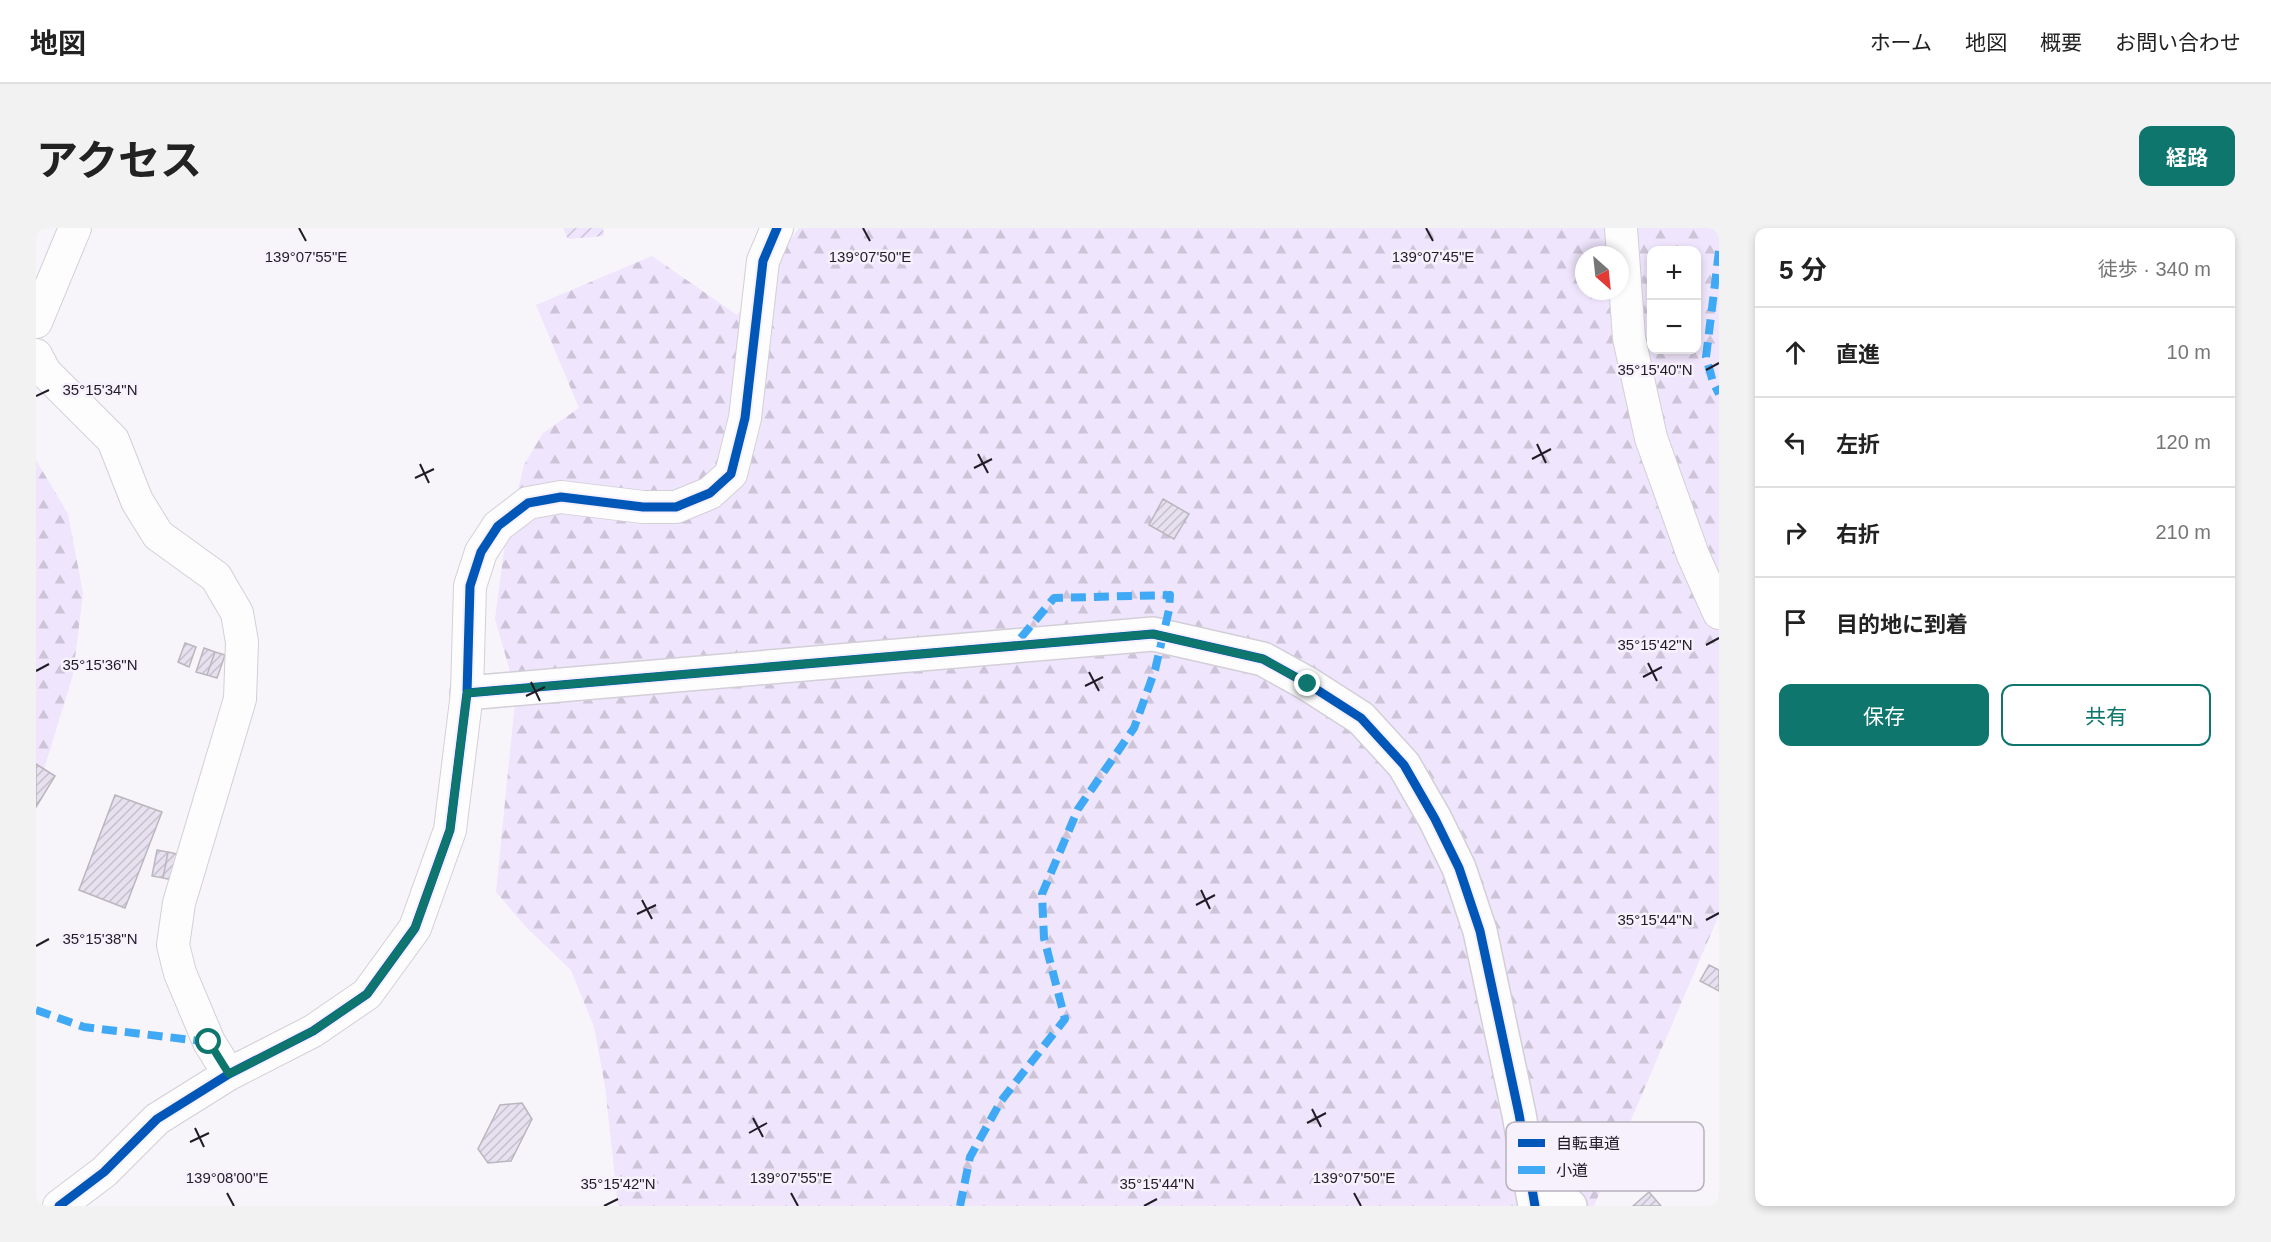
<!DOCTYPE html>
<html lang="ja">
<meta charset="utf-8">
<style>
:root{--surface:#fff;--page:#f2f2f2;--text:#222;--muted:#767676;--line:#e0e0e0;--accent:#0f766e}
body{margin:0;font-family:Arial,"Noto Sans JP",sans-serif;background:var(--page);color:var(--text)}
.controls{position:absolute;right:18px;top:18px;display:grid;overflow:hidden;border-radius:12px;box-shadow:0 3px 9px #0003}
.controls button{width:54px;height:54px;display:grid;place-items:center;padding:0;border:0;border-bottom:2px solid var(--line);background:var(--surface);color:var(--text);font:30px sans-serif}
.compass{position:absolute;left:1539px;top:18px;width:54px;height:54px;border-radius:50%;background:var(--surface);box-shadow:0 3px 9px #0003;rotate:153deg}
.stop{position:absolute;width:18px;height:18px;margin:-14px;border:4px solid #0f766e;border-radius:50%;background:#fff}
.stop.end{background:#0f766e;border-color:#fff;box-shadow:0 2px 6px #0008}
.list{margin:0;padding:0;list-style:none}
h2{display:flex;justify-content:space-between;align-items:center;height:78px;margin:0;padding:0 24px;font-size:26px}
h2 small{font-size:20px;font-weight:400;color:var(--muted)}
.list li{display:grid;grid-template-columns:39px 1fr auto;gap:18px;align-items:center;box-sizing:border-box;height:90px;padding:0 24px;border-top:2px solid var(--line)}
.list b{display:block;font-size:22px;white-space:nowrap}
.list em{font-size:20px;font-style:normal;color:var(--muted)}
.actions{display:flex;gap:12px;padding:18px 24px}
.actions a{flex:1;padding:14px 0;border:2px solid var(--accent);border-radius:12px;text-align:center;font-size:21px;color:var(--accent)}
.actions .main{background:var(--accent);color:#fff}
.icon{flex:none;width:33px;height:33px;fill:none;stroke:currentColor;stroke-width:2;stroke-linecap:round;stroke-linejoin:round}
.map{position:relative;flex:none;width:1683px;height:978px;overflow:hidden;border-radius:12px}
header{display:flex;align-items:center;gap:36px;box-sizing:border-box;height:84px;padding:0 30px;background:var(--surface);border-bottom:2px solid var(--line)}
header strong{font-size:28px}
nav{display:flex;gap:33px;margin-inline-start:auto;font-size:21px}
.intro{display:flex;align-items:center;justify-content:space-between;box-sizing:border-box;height:144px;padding:0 36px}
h1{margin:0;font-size:42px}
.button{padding:15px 27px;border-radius:12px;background:var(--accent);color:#fff;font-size:21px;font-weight:700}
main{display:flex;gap:36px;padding:0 36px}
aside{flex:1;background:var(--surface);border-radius:12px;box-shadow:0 3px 9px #0003}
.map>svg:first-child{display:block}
</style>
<header>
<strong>地図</strong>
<nav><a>ホーム</a><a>地図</a><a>概要</a><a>お問い合わせ</a></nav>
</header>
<div class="intro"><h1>アクセス</h1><a class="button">経路</a></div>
<main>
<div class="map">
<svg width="1683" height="978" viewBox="0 0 1683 978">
<defs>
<pattern id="forest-firs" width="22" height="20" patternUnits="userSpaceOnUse" patternTransform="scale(1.5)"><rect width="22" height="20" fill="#efe5fc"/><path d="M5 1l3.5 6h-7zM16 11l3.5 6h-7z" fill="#cdc4d8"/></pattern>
<pattern id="garden-furrows" width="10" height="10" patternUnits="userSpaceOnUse" patternTransform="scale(1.5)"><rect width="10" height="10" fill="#efe5fc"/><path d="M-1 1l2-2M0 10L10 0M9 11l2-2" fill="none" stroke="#cdc4d8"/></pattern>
<pattern id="building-hatch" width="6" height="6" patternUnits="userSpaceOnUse" patternTransform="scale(1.5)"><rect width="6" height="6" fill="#e7e0ef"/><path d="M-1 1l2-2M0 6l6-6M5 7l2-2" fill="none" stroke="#c6c0cd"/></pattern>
</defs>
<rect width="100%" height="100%" fill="#f7f4fa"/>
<!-- forest -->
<path fill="url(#forest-firs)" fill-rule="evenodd" d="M 763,0 L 1683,0 L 1683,687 L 1558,978 L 582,978 L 569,858 L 558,799 L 535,742 L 491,700 L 460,664 L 480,464 L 459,391 L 469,315 L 488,237 L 507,205 L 543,180 L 500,77 L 616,28 L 701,87 ZM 1616,22 L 1660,22 L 1660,122 L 1616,122 ZM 1548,27 L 1584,27 L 1584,63 L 1548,63 Z
M 0,232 L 32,286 L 47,365 L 37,447 L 0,567 Z"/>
<!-- garden -->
<path fill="url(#garden-furrows)" d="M 527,0 L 567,0 L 568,8 L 532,11 Z"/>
<!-- building -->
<path fill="url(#building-hatch)" stroke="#bab6be" stroke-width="1.5" d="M 1127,271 L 1153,286 L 1138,311 L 1113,297 Z
M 149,415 L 160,419 L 153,439 L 142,434 Z
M 168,420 L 179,424 L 171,447 L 160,444 Z
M 179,424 L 189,427 L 181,450 L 171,447 Z
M 0,536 L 19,548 L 0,579 Z
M 79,567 L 126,584 L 89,680 L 43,662 Z
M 121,622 L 132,624 L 127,650 L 116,648 Z
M 132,624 L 146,627 L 141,653 L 127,650 Z
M 1673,737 L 1683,742 L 1683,763 L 1664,753 Z
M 486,875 L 496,891 L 475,933 L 452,935 L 442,921 L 464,877 Z
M 1613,964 L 1625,978 L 1597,978 Z"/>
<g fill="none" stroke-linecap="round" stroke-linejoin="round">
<!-- minor casing -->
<g stroke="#d3cfd7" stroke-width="34">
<path id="minor" d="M 1585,0 L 1593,110 L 1615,210 L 1657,327 L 1683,385
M 0,94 L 39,0
M 0,127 L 9,144 L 77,212 L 101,273 L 122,307 L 180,349 L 201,385 L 206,414 L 204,471 L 143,675 L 137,717 L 144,745 L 173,814 L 193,846
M 23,978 L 68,944 L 121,891 L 193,846 L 277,803 L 331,766 L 379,700 L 414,602 L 431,465 L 434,358 L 445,324 L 462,298 L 492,275 L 525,269 L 607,279 L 640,279 L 674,265 L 695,246 L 709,190 L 727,33 L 741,0"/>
</g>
<!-- tertiary casing -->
<g stroke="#d3cfd7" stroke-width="36">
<path id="tertiary" d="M 431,465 L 1117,406 L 1227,431 L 1272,456 L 1325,490 L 1368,537 L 1399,591 L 1423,640 L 1444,703 L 1483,886 L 1499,978
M 1499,977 L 1520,972 L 1534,978"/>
</g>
<!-- minor -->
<use href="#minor" stroke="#fefdfe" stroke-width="32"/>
<!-- tertiary -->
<use href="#tertiary" stroke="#fefdfe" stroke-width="33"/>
<!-- quiet -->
<path stroke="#3fa9f5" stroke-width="8" stroke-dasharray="15 8" stroke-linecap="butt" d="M 1683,23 L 1670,129 L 1677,154 L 1683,166
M 0,782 L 48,799 L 173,814
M 924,978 L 934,929 L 965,873 L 1029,791 L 1008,710 L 1006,666 L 1042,581 L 1098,500 L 1119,442 L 1133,382 L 1134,367 L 1018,370 L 978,418"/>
<!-- cycleway casing -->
<g stroke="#f6f1fd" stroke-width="13">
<path id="cycleway" d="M 431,465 L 1117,406 L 1227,431 L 1272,456 L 1325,490 L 1368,537 L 1399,591 L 1423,640 L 1444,703 L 1483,886 L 1499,978
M 23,978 L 68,944 L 121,891 L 193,846 L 277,803 L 331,766 L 379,700 L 414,602 L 431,465 L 434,358 L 445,324 L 462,298 L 492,275 L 525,269 L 607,279 L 640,279 L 674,265 L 695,246 L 709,190 L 727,33 L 741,0"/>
</g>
<!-- cycleway -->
<use href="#cycleway" stroke="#0057b8" stroke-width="9"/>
</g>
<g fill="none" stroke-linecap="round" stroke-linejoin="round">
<!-- route -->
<path stroke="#0f766e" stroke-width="8" d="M 173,814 L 193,846 L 277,803 L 331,766 L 379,700 L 414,602 L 431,465 L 1117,406 L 1227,431 L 1272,456"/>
</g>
<!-- ticks -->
<path fill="none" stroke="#211c27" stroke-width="2" d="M 263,0 L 270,13M 827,0 L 834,13M 1390,0 L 1397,13M 1670,142 L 1683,135M 0,168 L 13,162M 1501,216 L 1510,235M 942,226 L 952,245M 1496,231 L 1515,221M 384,236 L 393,255M 938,240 L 956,231M 379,250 L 398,241M 1670,417 L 1683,410M 1612,435 L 1621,453M 0,443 L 13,436M 1053,444 L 1063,463M 1607,449 L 1626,439M 495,454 L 504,473M 1049,458 L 1067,449M 490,468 L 509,459M 1165,662 L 1174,681M 606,672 L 616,691M 1160,677 L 1179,667M 601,686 L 620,677M 1670,692 L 1683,685M 0,718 L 13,711M 1276,881 L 1285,899M 717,890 L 727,909M 1271,895 L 1290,885M 159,900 L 168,919M 713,905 L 731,895M 154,914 L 173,905M 191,965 L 198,978M 755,965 L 762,978M 1318,965 L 1325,978M 568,978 L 582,971M 1108,978 L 1121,971"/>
<!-- legend -->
<rect x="1470" y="894" width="198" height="69" rx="9" fill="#f6f1fd" stroke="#b6b1bd" stroke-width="1.5"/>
<rect x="1482" y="911" width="27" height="8" fill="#0057b8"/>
<rect x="1482" y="938" width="27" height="8" fill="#3fa9f5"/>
<g font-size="16" fill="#211c27">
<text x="1520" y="921">自転車道</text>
<text x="1520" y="948">小道</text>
</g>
<g font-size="15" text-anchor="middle" fill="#211c27" stroke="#f6f1fd" stroke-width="5" stroke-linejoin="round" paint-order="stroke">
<text x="270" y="34">139°07'55"E</text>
<text x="834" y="34">139°07'50"E</text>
<text x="1397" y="34">139°07'45"E</text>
<text x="1619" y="147">35°15'40"N</text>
<text x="64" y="167">35°15'34"N</text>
<text x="1619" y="422">35°15'42"N</text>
<text x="64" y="442">35°15'36"N</text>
<text x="1619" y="697">35°15'44"N</text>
<text x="64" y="716">35°15'38"N</text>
<text x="191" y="955">139°08'00"E</text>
<text x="755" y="955">139°07'55"E</text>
<text x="1318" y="955">139°07'50"E</text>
<text x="582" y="961">35°15'42"N</text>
<text x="1121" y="961">35°15'44"N</text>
</g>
</svg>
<div class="controls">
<button>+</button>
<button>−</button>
</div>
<svg class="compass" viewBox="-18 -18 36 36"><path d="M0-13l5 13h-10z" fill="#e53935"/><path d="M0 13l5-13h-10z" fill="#767676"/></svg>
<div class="stop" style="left:173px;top:814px"></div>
<div class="stop end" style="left:1272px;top:456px"></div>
</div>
<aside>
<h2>5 分<small>徒歩 · 340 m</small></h2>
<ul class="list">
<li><svg class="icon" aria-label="ahead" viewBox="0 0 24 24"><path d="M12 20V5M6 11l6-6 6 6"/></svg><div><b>直進</b></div><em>10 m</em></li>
<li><svg class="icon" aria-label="left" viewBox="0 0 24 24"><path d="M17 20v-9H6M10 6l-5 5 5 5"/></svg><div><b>左折</b></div><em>120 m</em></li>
<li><svg class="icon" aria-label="right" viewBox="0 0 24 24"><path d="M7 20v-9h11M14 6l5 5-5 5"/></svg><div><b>右折</b></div><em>210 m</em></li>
<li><svg class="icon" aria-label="arrive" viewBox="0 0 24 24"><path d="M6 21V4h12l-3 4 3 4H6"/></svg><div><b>目的地に到着</b></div></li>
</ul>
<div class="actions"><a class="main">保存</a><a>共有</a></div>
</aside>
</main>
